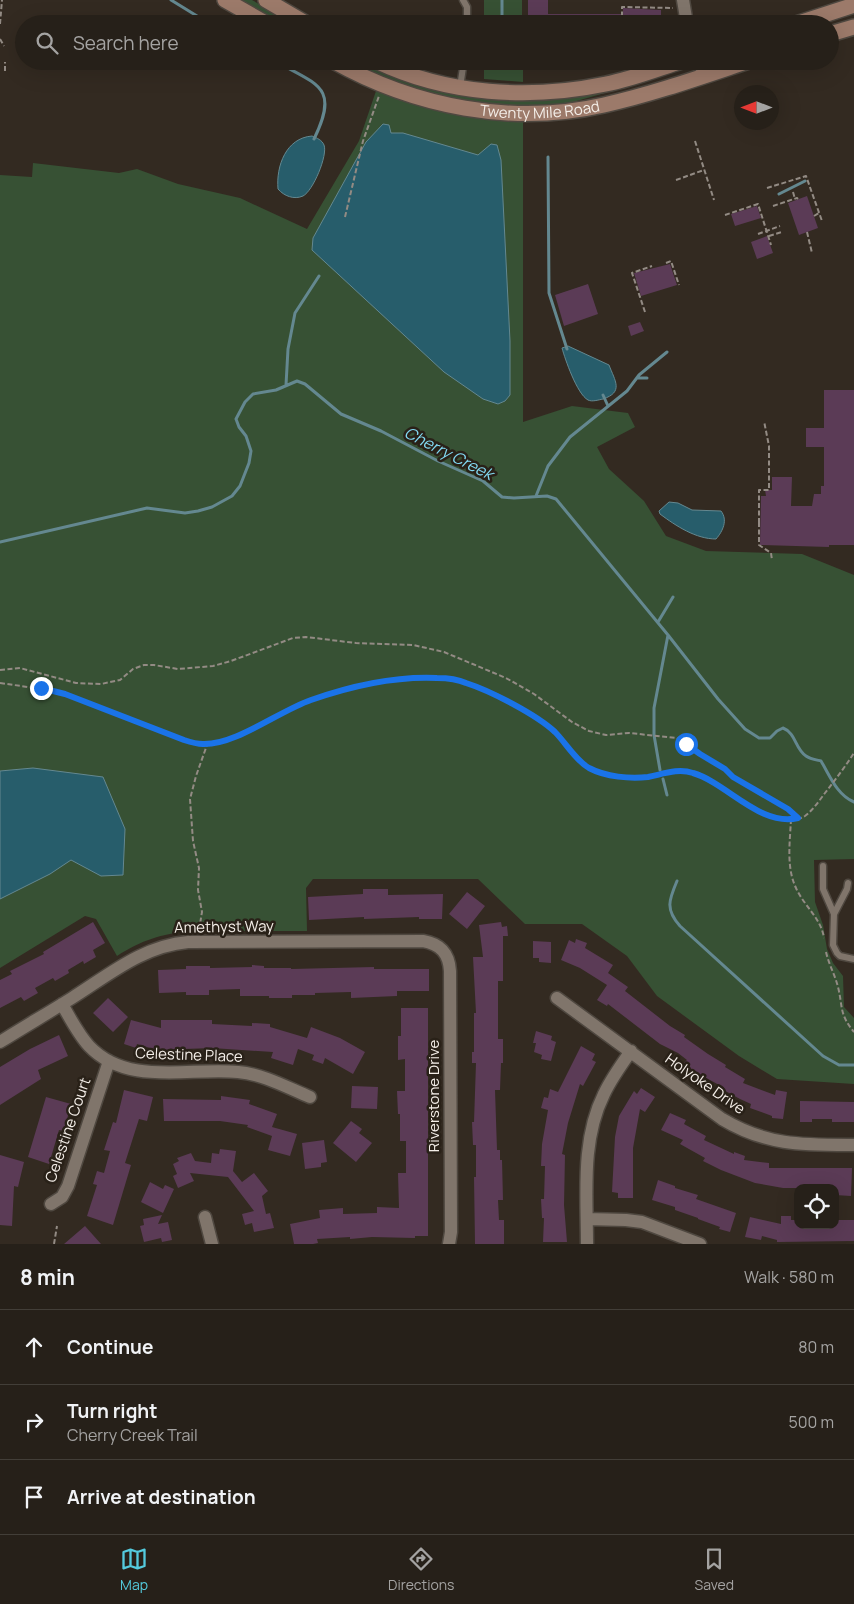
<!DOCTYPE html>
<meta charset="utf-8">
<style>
:root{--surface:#262019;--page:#322d26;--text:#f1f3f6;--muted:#a4a3a2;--line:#423e38;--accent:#54cadd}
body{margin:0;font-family:Manrope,sans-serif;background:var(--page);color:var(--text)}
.controls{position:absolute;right:15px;bottom:15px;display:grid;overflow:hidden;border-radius:10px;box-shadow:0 5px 20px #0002}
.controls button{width:45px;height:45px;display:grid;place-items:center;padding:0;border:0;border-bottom:1px solid var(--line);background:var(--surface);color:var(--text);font:25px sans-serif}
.compass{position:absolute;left:734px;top:85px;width:45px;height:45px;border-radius:50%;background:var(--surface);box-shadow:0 5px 20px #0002;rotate:270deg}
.stop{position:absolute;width:15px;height:15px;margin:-11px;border:4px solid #1a73e8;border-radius:50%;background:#fff}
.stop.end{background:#1a73e8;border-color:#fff;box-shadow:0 1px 5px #0008}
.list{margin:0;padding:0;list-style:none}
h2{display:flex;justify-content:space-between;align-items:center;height:65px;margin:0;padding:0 20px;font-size:21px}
h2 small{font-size:16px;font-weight:400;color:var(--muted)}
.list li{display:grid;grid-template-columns:32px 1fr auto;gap:15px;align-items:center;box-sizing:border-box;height:75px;padding:0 20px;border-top:1px solid var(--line)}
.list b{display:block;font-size:19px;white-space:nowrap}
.list p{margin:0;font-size:16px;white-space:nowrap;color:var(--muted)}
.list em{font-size:16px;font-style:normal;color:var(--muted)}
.icon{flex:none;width:28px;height:28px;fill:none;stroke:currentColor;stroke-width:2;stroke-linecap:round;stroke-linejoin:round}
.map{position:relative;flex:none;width:854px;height:1244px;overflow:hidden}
.search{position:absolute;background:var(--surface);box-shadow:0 5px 20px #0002;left:15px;right:15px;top:15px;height:55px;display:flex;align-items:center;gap:12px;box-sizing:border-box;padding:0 18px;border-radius:28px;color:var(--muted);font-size:19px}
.sheet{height:290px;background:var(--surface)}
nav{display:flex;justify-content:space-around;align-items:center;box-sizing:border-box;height:70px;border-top:1px solid var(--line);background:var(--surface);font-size:14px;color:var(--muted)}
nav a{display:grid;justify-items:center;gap:2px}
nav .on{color:var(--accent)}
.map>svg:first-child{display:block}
</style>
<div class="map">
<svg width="854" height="1244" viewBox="0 0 854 1244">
<rect width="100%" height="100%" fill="#332a21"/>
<!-- green -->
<path fill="#375134" d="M 239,0 L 252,0 L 294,24 L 281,24 Z
M 484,0 L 522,0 L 522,24 L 484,24 Z
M 347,61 L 361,61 L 388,74 L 469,95 L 681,70 L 640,83 L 573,102 L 552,105 L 526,107 L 477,104 L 413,90 Z
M 484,61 L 523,61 L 523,82 L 484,79 Z
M 376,91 C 428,110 467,118 523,120 L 523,422 L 572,406 L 628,413 L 635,427 L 597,447 L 609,469 L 644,501 L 666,536 L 706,551 L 802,554 L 854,575 L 854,859 L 814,860 L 815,902 L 823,925 L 827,949 L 833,963 L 843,976 L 844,1007 L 854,1018 L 854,1084 L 777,1079 L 739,1056 L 657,996 L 627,956 L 582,924 L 525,924 L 478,879 L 313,879 L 306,888 L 307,931 L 190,931 C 161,934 142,940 117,956 L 96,919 L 85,916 L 0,968 L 0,175 L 32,177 L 33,163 L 119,173 L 137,169 L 178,184 L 240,198 L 307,229 L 359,141 Z"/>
<!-- water -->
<path fill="#275d6b" stroke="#648890" d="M 383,124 L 389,125 L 391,133 L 403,133 L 478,155 L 491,144 L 497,145 L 501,160 L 510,341 L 510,395 L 505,401 L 498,404 L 483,399 L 444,372 L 312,250 L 313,238 L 366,142 Z
M 312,136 C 317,138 322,140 324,145 C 328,155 313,191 303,196 C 294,200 284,196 278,189 C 276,166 286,138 312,136 Z
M 568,346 L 609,365 C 615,381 624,392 603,399 C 598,400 592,402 588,400 C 577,394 565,359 562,348 Z
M 669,502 L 678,503 L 692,510 L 721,511 C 728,520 723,531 716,539 C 696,539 676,526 660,514 L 659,511 Z
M 33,768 L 103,777 L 125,829 L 123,875 L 101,876 L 71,860 L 50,874 L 0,899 L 0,771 Z"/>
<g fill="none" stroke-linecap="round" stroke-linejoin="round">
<!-- stream -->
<path stroke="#648890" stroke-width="3" d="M 171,0 L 210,24
M 502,0 L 502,24
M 275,61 C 317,85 340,86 314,139
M 502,68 L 502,61
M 548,157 L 549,293 L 567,349
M 779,194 L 805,181
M 638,378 L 647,378
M 286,385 L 288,349 L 295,313 L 319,276
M 603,395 L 608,406
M 536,496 L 548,466 L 570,437 L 627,391 L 639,375 L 667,352
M 0,542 L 147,508 L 185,513 L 198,511 L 212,507 L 232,496 L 240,486 L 249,463 L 251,451 L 246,436 L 239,427 L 236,419 L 245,402 L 253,394 L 276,390 L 297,381 L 305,384 L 341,414 L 381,431 L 438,461 L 483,481 L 502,497 L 514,498 L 547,496 L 556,499 L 668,635 L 718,699 L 745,729 L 759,738 L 770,738 L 777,731 L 783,728 C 796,733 795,749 806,756 C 810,759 817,760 821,761 C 830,776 837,795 854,802
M 658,622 L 673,597
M 660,770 L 654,735 L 654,708 L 668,635
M 663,779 L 667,795
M 677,881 C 669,900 665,909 680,926 L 823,1056 L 839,1065 L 854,1065"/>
</g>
<!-- building -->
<path fill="#5b3b56" d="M 528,0 L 548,0 L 548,14 L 623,14 L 623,8 L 661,10 L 661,24 L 528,24 Z
M 807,196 L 818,228 L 799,235 L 788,203 Z
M 757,206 L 761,218 L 735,226 L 731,214 Z
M 767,236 L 773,253 L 757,259 L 751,242 Z
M 670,264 L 677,285 L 641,296 L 634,273 Z
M 588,284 L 598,314 L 564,326 L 555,295 Z
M 640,322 L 644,331 L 631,336 L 628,326 Z
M 824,390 L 854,390 L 854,545 L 829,545 L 829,547 L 760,545 L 761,496 L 766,496 L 765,490 L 772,490 L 772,477 L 792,477 L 791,506 L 812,506 L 814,494 L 821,494 L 821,486 L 824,486 L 824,447 L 806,447 L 806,428 L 824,428 Z
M 363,889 L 388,889 L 388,895 L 443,894 L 442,919 L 419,919 L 419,917 L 364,919 L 364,917 L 309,920 L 308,897 L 363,894 Z
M 467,892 L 485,906 L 467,929 L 449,914 Z
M 93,922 L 105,943 L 93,950 L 96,957 L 84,964 L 83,961 L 68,970 L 69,973 L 55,981 L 53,978 L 35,988 L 38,993 L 24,1001 L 21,997 L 0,1008 L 0,980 L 12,974 L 10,971 L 44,954 L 43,952 Z
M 501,922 L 502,927 L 507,926 L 508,936 L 503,936 L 503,981 L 498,981 L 498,1039 L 503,1039 L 503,1063 L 501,1063 L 500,1090 L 495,1090 L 497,1150 L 500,1150 L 500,1160 L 502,1160 L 503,1200 L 498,1200 L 499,1220 L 504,1220 L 504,1244 L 475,1244 L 474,1177 L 476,1177 L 476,1145 L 473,1145 L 472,1122 L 474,1122 L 476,1063 L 472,1063 L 472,1052 L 474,1052 L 474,1013 L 476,1013 L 473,957 L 483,957 L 479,925 Z
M 576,939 L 587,943 L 585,948 L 613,965 L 608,973 L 628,987 L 625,991 L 670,1026 L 685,1035 L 684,1037 L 708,1054 L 726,1065 L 725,1067 L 745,1079 L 743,1083 L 775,1095 L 776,1090 L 787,1092 L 783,1119 L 772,1118 L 772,1116 L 750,1108 L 751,1104 L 740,1099 L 720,1088 L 721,1086 L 697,1073 L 684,1063 L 687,1060 L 678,1053 L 660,1044 L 608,1004 L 607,1006 L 597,1000 L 607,985 L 580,968 L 561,960 L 569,940 L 575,943 Z
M 533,941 L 551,942 L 551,963 L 539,962 L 539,958 L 533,958 Z
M 252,965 L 264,966 L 264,968 L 291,968 L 291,969 L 374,967 L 374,969 L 429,969 L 429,991 L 397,991 L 397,996 L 351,998 L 351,992 L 315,993 L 315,995 L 292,995 L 292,998 L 269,998 L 269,996 L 240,996 L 240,989 L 209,990 L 209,995 L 186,995 L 186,992 L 159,993 L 158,970 L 186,969 L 186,966 L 210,966 L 210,968 L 252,967 Z
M 108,998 L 128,1017 L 113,1032 L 93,1013 Z
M 401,1008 L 428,1008 L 428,1236 L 415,1236 L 415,1238 L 372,1237 L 350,1239 L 350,1237 L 317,1239 L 318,1243 L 313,1244 L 294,1244 L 290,1224 L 320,1218 L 319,1210 L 343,1208 L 343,1214 L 377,1213 L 377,1207 L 399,1208 L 398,1173 L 406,1173 L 406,1141 L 400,1141 L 400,1114 L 398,1114 L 397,1091 L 405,1091 L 405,1059 L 398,1060 L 398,1036 L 401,1036 Z
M 131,1020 L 161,1028 L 161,1020 L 212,1020 L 212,1024 L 252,1026 L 252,1023 L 270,1024 L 270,1027 L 307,1038 L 311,1027 L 340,1038 L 365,1052 L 353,1074 L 325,1058 L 323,1064 L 312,1060 L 314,1055 L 298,1049 L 293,1065 L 271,1058 L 273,1052 L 212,1048 L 157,1050 L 137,1044 L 136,1048 L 124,1044 Z
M 536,1031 L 552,1036 L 551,1040 L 556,1042 L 551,1061 L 541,1059 L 542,1055 L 534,1052 L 536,1043 L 533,1043 Z
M 59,1035 L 68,1056 L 38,1070 L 41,1079 L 0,1105 L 0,1067 L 30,1049 Z
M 581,1046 L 595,1054 L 592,1060 L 596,1062 L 583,1086 L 580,1084 L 568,1123 L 562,1154 L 565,1155 L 564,1205 L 567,1242 L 543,1242 L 544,1218 L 542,1218 L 541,1199 L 544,1199 L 545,1166 L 541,1166 L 542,1144 L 548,1110 L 541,1108 L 544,1097 L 548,1098 L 550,1089 L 558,1092 Z
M 352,1086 L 378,1087 L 377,1109 L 351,1108 Z
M 641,1088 L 655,1097 L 645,1112 L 640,1109 L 633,1148 L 633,1198 L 618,1198 L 618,1193 L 612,1192 L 615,1137 L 619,1116 L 634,1091 L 637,1094 Z
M 124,1090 L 153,1097 L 147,1121 L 139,1119 L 125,1163 L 131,1165 L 113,1225 L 87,1216 L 97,1185 L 93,1184 L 97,1171 L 104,1173 L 110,1151 L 104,1150 L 113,1122 L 116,1123 Z
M 221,1096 L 250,1100 L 249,1104 L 277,1114 L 272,1127 L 297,1134 L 290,1156 L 268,1150 L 272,1136 L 247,1127 L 248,1125 L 220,1121 L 164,1121 L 163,1099 L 221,1100 Z
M 46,1097 L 71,1104 L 64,1131 L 59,1130 L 49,1164 L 28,1157 Z
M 800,1101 L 854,1102 L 854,1122 L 832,1122 L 832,1119 L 812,1119 L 812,1122 L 800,1122 Z
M 670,1113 L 686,1120 L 684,1124 L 706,1136 L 704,1140 L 734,1154 L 734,1152 L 745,1156 L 744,1160 L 769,1163 L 769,1168 L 852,1168 L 851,1196 L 835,1195 L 835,1188 L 783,1188 L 755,1183 L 721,1170 L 703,1161 L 705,1158 L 680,1144 L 683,1140 L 661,1130 Z
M 351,1121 L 362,1129 L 359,1133 L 372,1143 L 356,1162 L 333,1143 Z
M 324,1140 L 327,1162 L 321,1163 L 321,1167 L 305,1169 L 302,1143 Z
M 220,1149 L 236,1151 L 233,1171 L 242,1182 L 254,1173 L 268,1191 L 262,1196 L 266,1214 L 270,1213 L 274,1228 L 254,1232 L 252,1223 L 245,1225 L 242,1214 L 254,1211 L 228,1177 L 190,1173 L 194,1181 L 178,1188 L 173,1176 L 177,1174 L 173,1164 L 179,1161 L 177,1158 L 191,1153 L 195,1161 L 211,1163 L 212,1153 L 219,1154 Z
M 0,1155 L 24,1162 L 18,1187 L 14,1186 L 12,1226 L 0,1225 Z
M 658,1180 L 675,1186 L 675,1188 L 698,1195 L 696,1199 L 736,1213 L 730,1232 L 719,1229 L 720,1227 L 698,1219 L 698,1218 L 675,1210 L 675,1207 L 652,1200 Z
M 150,1182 L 163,1189 L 165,1185 L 174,1189 L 163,1213 L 141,1202 Z
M 162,1215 L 158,1224 L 168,1222 L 172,1240 L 162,1242 L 161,1238 L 144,1242 L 140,1226 L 144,1225 L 143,1219 Z
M 781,1216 L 791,1216 L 791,1220 L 797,1220 L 797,1225 L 835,1225 L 835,1220 L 854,1220 L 854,1241 L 777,1242 L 777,1240 L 762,1236 L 761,1240 L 745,1237 L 750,1217 L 781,1224 Z
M 85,1226 L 101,1244 L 64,1244 Z"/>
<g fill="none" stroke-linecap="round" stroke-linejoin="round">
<!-- service casing -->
<g stroke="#4f4840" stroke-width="9">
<path id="service" d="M 463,0 L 467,7 L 467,24
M 460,87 L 464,61
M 823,866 L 823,889 L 834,914 L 833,945 L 837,953 L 840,956 L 854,959
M 834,914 L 847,889 L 848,883"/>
</g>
<!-- minor casing -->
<g stroke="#4f4840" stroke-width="15">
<path id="minor" d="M 683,0 L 687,24
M 699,61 L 704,76
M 557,998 L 722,1119 C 767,1146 804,1145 854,1145
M 62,1004 C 70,1018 78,1034 89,1046 C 128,1087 189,1067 238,1072 C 263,1074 288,1088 310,1097
M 0,1042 C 24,1027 48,1013 72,998 C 110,974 143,946 188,942 L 423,941 C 441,944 449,954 450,971 L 451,1232 L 449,1244
M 51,1204 L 62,1197 L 68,1186 L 109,1061
M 205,1217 L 212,1244
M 587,1219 L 626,1220 L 642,1222 L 700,1244
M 587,1244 C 587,1194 581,1140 604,1094 C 611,1079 621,1065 631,1051"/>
</g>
<!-- secondary casing -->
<g stroke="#4f4840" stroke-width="18">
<g id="secondary">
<path d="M 225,0 L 267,24"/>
<path d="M 266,0 L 307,24"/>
<path d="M 796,24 L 854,5"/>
<path d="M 830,34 L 854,27"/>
<path id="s1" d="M 333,61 C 415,107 512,126 604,105 C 653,94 701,77 749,61"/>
<path d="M 376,61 C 447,95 529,100 606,84 C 632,79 657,69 682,61"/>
</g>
</g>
<!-- path -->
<path stroke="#938b84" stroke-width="2" stroke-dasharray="5 2.5" stroke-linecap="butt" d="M 0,24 L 2,0
M 622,24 L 622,7 L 673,8
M 0,39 L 4,46
M 5,71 L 5,62
M 695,141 L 714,200
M 676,180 L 704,170
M 767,188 L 806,176 L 822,221
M 793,192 L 795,199
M 773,206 L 797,198 L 798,199
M 725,215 L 758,204 L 771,245
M 814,216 L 819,213
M 345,217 L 363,141 L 379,96
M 807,232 L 812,253
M 758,234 L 780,226
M 769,236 L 782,232
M 666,263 L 671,261 L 679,285
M 645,312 L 632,273 L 652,266
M 759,522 L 759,545 L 771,553 L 772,560
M 760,522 L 759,522 L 759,490 L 769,490 L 769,446 L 764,421
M 0,670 L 20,668 L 76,683 L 101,684 L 120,680 L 133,669 L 144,665 L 154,665 L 178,669 L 213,666 L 231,661 L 293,638 L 306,637 L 356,643 L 413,645 L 444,652 L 506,678 L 534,694 L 572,722 L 589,731 L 606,735 L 629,733 L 677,738 L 700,754 L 725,769 L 733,777 L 788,809 L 798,818
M 0,683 L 56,691 L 184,740 C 190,742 197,744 203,744 C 234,745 278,713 308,701 C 349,685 421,669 464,682 C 477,686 490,693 502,700 C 519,708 537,716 551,729 C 565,741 576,763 594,770 C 611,777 633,779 651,776 C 665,774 681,768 695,774 C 711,779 724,790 738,798 C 756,809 783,829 805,816 C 813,810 819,801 825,793 C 835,780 845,767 854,753
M 791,819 C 790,842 786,867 796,888 C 804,906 821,918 824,938
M 199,930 L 202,912 L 198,890 L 199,868 L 193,841 L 190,799 L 196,776 L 207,745
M 826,952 C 829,965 835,975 838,987 C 843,1007 839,1014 854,1032
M 54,1244 L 57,1226"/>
<!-- service -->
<use href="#service" stroke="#80756b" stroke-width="6"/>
<!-- minor -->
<use href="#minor" stroke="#80756b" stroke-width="12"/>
<!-- secondary -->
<use href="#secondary" stroke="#9c7a6a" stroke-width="15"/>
</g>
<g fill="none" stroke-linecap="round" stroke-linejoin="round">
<!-- route -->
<path stroke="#1a73e8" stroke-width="6" d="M 41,688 L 65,694 L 184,740 C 190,742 196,744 203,744 C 236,745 279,711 311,700 C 351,686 394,676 437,678 C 447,678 457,679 466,683 C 491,691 537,715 555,732 C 566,743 575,760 589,768 C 606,777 630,779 648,777 C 663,774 678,768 693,773 C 727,783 760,827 798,818 L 788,809 L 733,777 L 725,769 L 700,754 L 686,744"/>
</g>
<g text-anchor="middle" stroke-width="5" stroke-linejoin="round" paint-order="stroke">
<!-- street labels -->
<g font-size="15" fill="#f4eee8" stroke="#292118">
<text dy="5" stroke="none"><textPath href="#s1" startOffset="216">Twenty Mile Road</textPath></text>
<text transform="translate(224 927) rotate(-1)" y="5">Amethyst Way</text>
<text transform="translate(189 1055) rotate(2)" y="5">Celestine Place</text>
<text transform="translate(705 1084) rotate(35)" y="5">Holyoke Drive</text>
<text transform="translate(434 1096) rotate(-90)" y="5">Riverstone Drive</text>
<text transform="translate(68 1130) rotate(-71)" y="5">Celestine Court</text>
</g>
<!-- water labels -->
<g font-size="16" font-style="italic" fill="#82d9f2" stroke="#292118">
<text transform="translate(449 453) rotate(27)" y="6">Cherry Creek</text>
</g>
</g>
</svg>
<div class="controls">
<button><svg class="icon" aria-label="locate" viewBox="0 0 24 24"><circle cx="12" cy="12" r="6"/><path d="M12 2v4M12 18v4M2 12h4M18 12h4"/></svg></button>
</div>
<svg class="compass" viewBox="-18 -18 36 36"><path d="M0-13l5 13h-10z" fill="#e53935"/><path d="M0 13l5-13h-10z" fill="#a4a3a2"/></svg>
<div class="stop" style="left:686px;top:744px"></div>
<div class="stop end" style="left:41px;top:688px"></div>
<div class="search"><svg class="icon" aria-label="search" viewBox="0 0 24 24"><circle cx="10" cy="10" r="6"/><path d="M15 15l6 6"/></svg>Search here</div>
</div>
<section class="sheet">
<h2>8 min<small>Walk · 580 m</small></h2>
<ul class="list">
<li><svg class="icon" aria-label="ahead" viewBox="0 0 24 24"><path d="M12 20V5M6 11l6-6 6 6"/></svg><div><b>Continue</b></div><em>80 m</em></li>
<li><svg class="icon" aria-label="right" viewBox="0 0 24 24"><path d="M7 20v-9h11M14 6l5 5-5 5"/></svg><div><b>Turn right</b><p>Cherry Creek Trail</p></div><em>500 m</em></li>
<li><svg class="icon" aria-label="arrive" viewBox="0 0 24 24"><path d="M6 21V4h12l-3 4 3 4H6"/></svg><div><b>Arrive at destination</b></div></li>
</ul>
</section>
<nav>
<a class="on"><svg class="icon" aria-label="map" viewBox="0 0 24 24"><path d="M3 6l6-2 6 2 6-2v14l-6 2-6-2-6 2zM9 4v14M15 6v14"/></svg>Map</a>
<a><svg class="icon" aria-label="directions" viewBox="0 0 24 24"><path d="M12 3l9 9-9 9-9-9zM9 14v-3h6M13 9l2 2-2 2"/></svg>Directions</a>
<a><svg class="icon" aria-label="saved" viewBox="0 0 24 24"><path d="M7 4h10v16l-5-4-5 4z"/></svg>Saved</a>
</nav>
